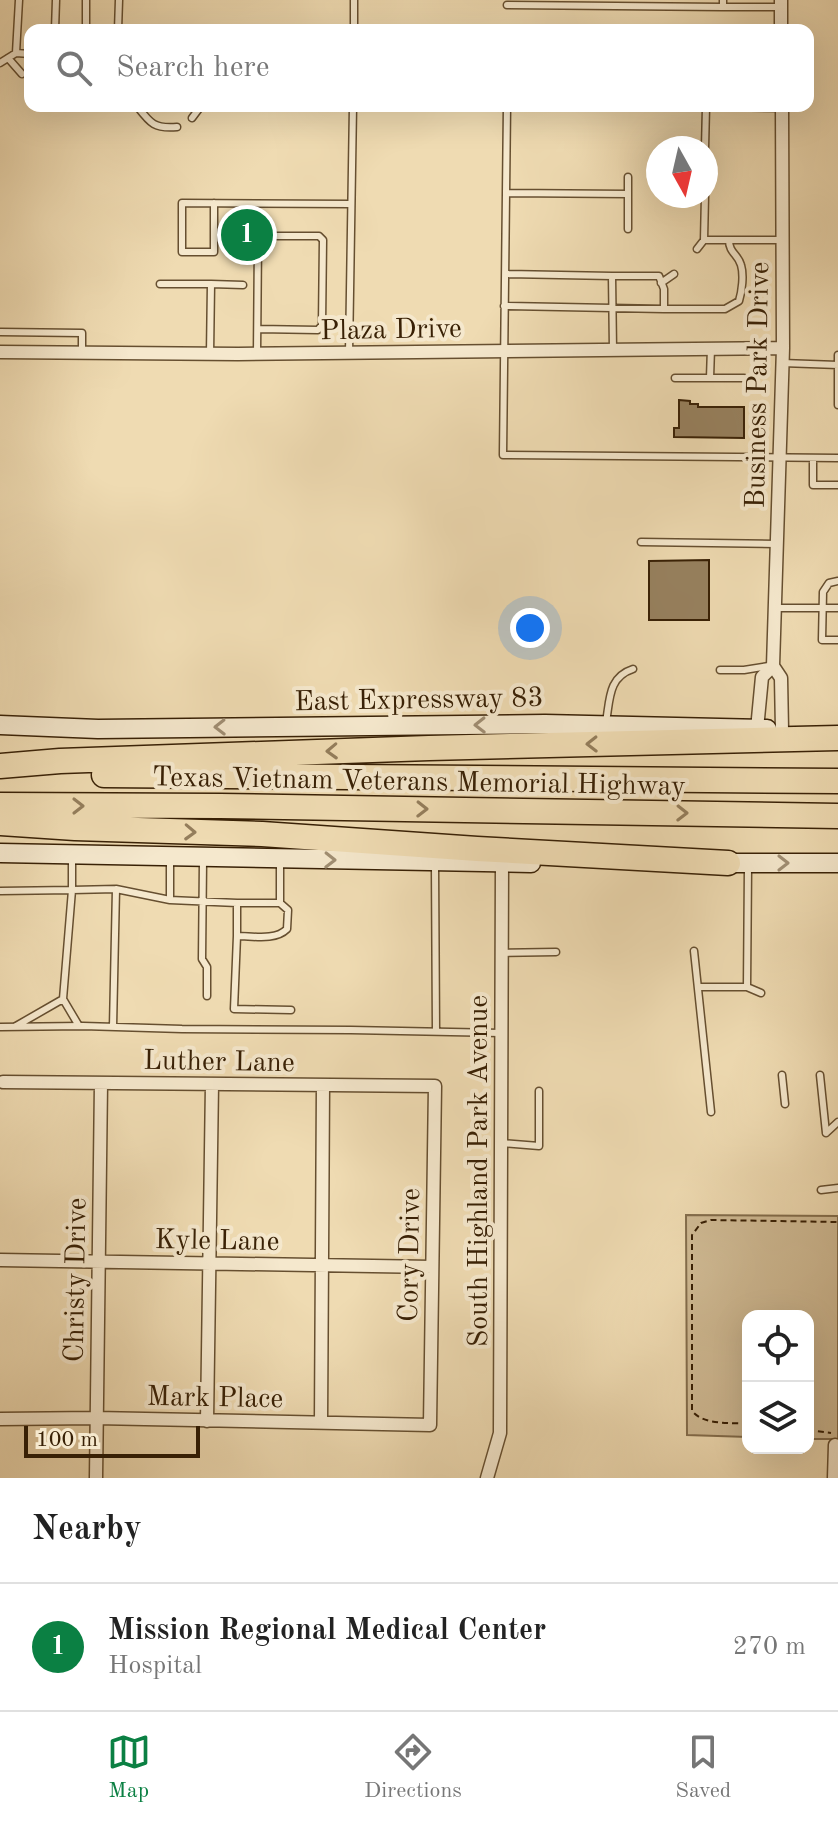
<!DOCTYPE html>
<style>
:root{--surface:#fff;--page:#f6f6f6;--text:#222;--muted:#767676;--line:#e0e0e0;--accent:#0b8043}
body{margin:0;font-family:"Old Standard TT",serif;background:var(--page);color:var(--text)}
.controls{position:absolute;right:24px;bottom:24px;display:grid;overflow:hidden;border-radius:16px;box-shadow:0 8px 32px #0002}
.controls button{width:72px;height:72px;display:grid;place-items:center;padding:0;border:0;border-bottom:2px solid var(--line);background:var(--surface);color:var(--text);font:40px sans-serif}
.compass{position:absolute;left:646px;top:136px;width:72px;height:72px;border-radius:50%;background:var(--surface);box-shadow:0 8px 32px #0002;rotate:172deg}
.scale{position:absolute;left:24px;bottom:20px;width:176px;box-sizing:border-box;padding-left:8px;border:4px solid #382005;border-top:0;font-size:22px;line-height:28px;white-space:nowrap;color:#382005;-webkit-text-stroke:6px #f5e8cd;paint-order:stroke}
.you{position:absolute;left:530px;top:628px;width:28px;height:28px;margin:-20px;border:6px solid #fff;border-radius:50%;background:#1a73e8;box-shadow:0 0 0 12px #1a73e833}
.badge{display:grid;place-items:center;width:52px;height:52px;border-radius:50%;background:var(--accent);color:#fff;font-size:26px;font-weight:700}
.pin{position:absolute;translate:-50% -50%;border:4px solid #fff;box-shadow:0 2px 8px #0006}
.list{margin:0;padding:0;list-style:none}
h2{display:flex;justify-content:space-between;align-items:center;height:104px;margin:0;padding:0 32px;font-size:34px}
h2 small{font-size:26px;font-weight:400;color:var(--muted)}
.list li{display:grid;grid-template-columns:52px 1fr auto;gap:24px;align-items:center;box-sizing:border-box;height:128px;padding:0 32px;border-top:2px solid var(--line)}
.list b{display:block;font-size:30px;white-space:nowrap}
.list p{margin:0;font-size:26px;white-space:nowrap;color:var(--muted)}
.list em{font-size:26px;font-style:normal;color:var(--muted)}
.icon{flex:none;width:44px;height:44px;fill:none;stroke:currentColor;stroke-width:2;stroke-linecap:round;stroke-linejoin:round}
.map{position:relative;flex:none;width:838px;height:1478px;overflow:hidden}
.search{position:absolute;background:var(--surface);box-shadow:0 8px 32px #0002;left:24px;right:24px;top:24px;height:88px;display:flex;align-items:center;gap:20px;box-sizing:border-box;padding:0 28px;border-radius:16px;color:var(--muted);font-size:30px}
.sheet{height:232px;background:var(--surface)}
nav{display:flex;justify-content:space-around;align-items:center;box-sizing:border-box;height:112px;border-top:2px solid var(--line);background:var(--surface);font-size:22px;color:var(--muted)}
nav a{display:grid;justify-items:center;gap:4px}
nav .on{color:var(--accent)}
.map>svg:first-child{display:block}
</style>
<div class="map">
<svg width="838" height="1478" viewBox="0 0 838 1478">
<rect width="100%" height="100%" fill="#efdbb2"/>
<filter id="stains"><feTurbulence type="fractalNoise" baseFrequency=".0025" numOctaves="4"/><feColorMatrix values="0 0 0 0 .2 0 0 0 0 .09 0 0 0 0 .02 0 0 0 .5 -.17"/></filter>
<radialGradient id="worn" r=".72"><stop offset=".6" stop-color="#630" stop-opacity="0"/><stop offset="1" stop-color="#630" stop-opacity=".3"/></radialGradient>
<!-- green -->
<path fill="#d0bb95" stroke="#846e4d" stroke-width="2" d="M 686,1215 L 838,1216 L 838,1439 L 808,1439 L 808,1316 L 748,1316 L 748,1437 L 687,1435 Z"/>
<!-- building -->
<path fill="#97815f" stroke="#382005" stroke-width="2" d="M 679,400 L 690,401 L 690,404 L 698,404 L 698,407 L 744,407 L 744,438 L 674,437 L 674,428 L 679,428 Z
M 709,560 L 709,620 L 649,620 L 649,561 Z"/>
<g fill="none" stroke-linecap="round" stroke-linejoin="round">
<!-- lane casing -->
<g stroke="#664f30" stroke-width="9">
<path id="lane" d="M 507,5 L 723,7 L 723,0
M 723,7 L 781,7
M 55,30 L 56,0
M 86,30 L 86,0
M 118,30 L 119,0
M 354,30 L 354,0
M 16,53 L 19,0
M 8,58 L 22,74
M 0,63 L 16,53 L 30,54
M 137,106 C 150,123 154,129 177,127
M 507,106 L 503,455 L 838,458
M 671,106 L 782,108
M 192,118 L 201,106
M 705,148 L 706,107
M 506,193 L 628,194 L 628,229
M 628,194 L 628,177
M 214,203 L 214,252 L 182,252 L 182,203 L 351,204
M 704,240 L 705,196
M 697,249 L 704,240 L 782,240
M 505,274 L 612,276 L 613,350
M 612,276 L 659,276 L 664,289 L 664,309 L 725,309 L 739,301 C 742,291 744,275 741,265 C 738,254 729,253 729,240
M 661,283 L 674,274
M 160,284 L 211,284 L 210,354
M 211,284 L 243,285
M 504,306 L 664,309
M 0,332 L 82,333 L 82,351
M 349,353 L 353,106
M 257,354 L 258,240 L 261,236 L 319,236 L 323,240 L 322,325 L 318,330 L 258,329
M 838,355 L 838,405
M 782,363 L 838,365
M 675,378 L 710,378 L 711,348
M 710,378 L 744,378
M 813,458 L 813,485 L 838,485
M 641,542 L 776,544
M 838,581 L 829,583 L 823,592 L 822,640 L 838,640
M 774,608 L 838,608
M 720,670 L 744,670 L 769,666
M 606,722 C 610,700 608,677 633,669
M 72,859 L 72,890 L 116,889 L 113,1027
M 203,861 L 202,959 L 207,967 L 207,996
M 435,866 L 436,1031
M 116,889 L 170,900 L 237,903
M 0,891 L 72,890 L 63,999 L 16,1026
M 170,900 L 170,860
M 280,903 L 288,910 L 287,929 C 275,941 253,936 237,936 L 237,903 L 280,903 L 280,862
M 237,936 L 234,1009 L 291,1010
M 694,951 L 711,1112
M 501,953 L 556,952
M 699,987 L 747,987 L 761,993
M 747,987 L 748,867
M 63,999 L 79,1026
M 0,1027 L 83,1026 L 182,1029 L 351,1030 L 501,1033
M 782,1075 L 785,1104
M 820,1075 L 826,1133
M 826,1133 L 838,1122
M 501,1143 L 539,1146 L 539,1091
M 821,1190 L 838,1188"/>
</g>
<!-- street casing -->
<g stroke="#664f30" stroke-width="15">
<path id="street" d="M 781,0 L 781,30
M 0,352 L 238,354 L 783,348
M 773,666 L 783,348 L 782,106
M 757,729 L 762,677 L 773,666 L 781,678 L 782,730
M 0,1260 L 432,1267
M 0,1419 L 96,1418 L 430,1425 L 435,1086 L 3,1082
M 207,1421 L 212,1084
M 321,1422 L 323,1085
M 96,1478 L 101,1083
M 487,1478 L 500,1433 L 502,863
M 834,1478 L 835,1445"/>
</g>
<!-- secondary casing -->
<g stroke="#382005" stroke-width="21">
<path id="secondary" d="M 0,725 L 98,729 L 545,724 L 767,729
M 0,853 L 531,863
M 717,863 L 838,863"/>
</g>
<!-- highway casing -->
<g stroke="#382005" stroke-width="27">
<path id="highway" d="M 0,766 L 60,761 L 429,748 L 838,738
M 104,775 L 838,781
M 0,805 L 220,806 L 838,816
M 0,823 L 75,828 L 262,834 L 477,849 L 728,863"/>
</g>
<!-- path -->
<path stroke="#382005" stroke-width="2" stroke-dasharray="6 4" stroke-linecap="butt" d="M 748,1424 C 730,1422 705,1426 692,1411 L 692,1235 L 701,1223 L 711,1220 L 838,1222
M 808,1430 L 831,1433"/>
<!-- lane -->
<use href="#lane" stroke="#f5e8cd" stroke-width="6"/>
<!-- street -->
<use href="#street" stroke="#f5e8cd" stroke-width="12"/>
<!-- secondary -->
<use href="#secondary" stroke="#f5e8cd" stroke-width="18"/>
<!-- highway -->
<use href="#highway" stroke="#efdbb2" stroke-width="24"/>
</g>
<!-- one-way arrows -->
<defs><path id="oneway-chevron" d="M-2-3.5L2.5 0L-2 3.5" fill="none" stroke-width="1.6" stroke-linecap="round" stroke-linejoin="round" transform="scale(2)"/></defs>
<g stroke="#a08e73">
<use href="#oneway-chevron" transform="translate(480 725) rotate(179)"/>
<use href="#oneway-chevron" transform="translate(220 727) rotate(179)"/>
<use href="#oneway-chevron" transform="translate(330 860) rotate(1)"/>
<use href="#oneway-chevron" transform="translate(783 863)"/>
</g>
<g stroke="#947e5c">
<use href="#oneway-chevron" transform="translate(592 744) rotate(179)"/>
<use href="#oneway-chevron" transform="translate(332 751) rotate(178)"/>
<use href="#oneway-chevron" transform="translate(78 806)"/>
<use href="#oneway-chevron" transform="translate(422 809) rotate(1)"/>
<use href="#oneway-chevron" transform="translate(682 813) rotate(1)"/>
<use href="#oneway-chevron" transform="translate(190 832) rotate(2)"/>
</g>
<g text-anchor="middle" stroke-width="8" stroke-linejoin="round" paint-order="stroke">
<!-- street labels -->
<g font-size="28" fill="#382005" stroke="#f5e8cd">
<text transform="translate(391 328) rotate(-1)" y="10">Plaza Drive</text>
<text transform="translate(756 385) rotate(-89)" y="10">Business Park Drive</text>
<text transform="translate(419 698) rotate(-1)" y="10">East Expressway 83</text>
<text transform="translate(419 780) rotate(1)" y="10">Texas Vietnam Veterans Memorial Highway</text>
<text transform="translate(219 1060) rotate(1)" y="10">Luther Lane</text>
<text transform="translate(477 1171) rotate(-90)" y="10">South Highland Park Avenue</text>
<text transform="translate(217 1239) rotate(1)" y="10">Kyle Lane</text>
<text transform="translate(408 1255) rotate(-89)" y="10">Cory Drive</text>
<text transform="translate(74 1280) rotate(-89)" y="10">Christy Drive</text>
<text transform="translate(215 1396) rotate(1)" y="10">Mark Place</text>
</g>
</g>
<rect width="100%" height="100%" filter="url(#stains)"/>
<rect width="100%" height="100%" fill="url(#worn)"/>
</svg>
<div class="controls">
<button><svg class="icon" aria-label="locate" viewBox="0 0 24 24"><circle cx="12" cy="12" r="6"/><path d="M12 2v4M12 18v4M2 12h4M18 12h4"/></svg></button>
<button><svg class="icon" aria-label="layers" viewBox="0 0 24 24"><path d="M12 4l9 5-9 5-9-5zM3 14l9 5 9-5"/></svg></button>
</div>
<svg class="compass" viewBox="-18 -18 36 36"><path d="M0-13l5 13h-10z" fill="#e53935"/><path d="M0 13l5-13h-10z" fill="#767676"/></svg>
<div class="scale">100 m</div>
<div class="you"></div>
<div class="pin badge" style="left:247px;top:235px">1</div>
<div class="search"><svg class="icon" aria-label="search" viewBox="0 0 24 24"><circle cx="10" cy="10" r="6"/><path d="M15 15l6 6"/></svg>Search here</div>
</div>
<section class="sheet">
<h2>Nearby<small></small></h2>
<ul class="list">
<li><span class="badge">1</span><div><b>Mission Regional Medical Center</b><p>Hospital</p></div><em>270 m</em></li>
</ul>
</section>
<nav>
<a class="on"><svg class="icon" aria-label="map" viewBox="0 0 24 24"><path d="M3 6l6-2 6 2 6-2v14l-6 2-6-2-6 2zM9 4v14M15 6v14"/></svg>Map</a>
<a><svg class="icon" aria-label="directions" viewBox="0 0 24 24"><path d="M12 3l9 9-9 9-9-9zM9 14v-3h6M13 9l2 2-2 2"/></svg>Directions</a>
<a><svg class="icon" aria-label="saved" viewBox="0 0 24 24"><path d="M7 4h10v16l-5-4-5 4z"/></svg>Saved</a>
</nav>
